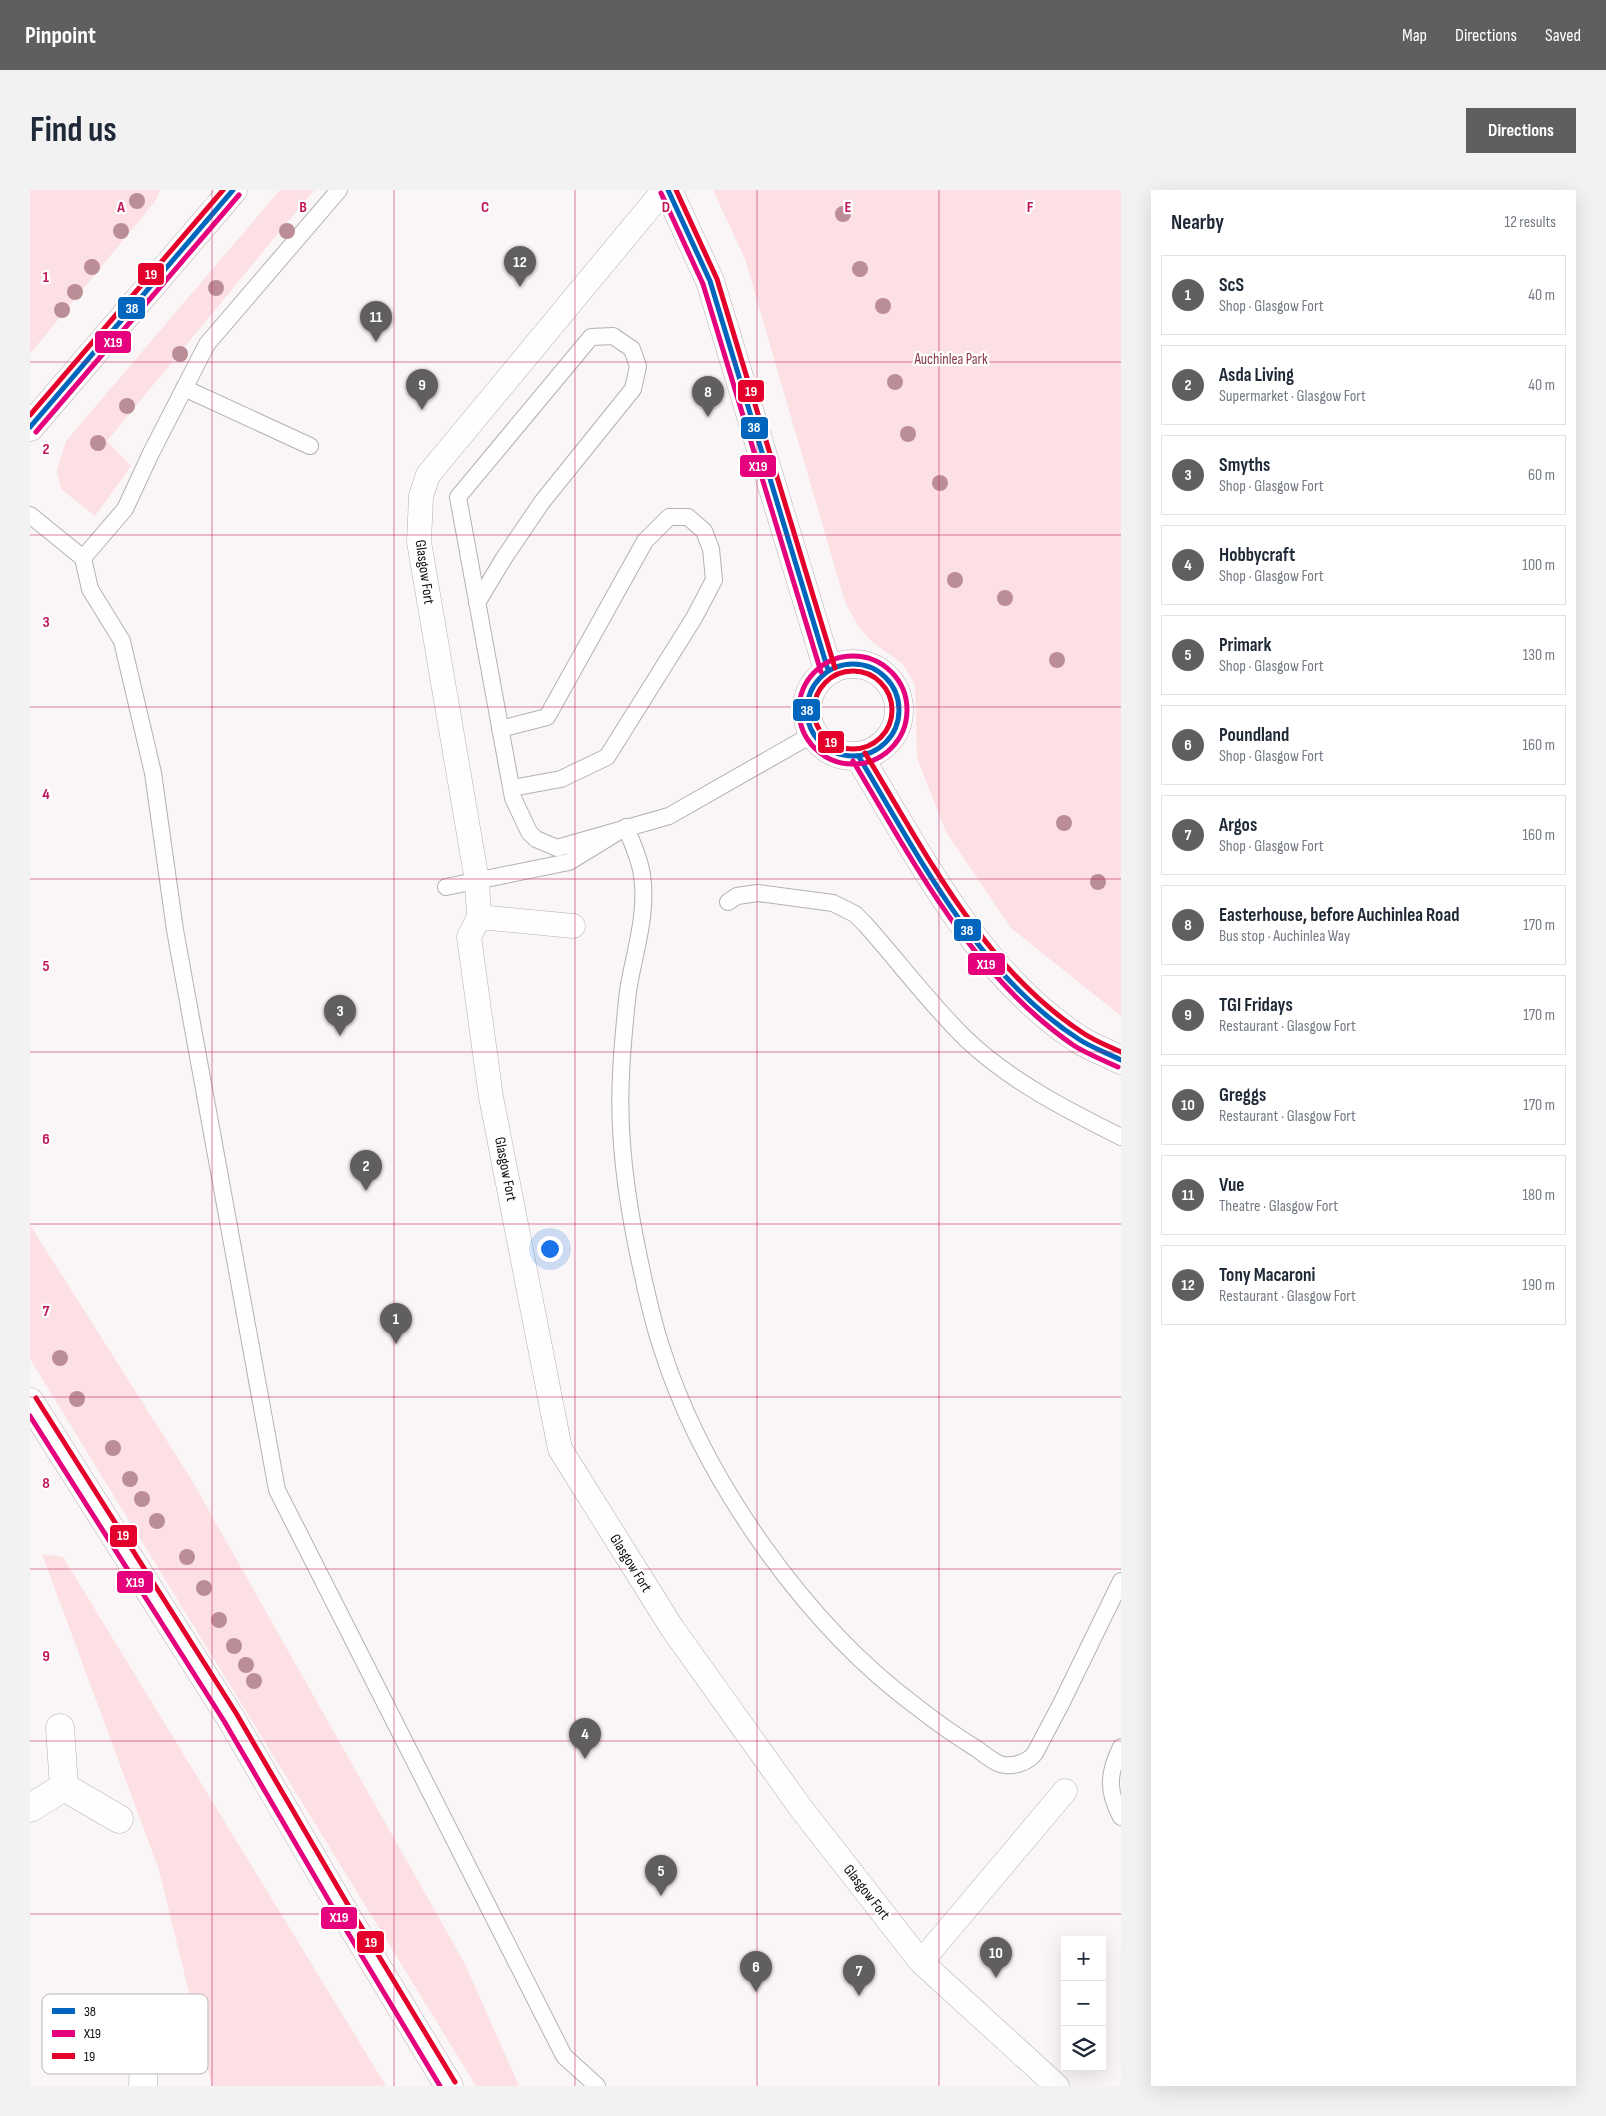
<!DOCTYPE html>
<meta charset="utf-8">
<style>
:root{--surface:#fff;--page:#f2f2f3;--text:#1f2937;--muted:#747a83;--line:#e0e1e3;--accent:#615e5e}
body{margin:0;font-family:"Sofia Sans Condensed",sans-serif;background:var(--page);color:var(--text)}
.controls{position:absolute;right:15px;bottom:15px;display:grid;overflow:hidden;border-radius:0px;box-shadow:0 5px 20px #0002}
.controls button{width:45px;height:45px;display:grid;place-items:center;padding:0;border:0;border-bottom:1px solid var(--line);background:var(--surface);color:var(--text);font:25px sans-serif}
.you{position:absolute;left:519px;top:1058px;width:18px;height:18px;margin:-12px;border:4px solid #fff;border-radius:50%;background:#1a73e8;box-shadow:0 0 0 8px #1a73e833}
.badge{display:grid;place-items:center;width:32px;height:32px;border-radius:50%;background:var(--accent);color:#fff;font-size:16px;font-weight:700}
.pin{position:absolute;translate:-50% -41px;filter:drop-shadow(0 1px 2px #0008)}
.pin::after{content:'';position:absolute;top:26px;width:18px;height:15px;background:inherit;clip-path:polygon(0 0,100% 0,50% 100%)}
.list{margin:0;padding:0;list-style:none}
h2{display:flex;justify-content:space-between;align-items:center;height:65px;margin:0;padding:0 20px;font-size:21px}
h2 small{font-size:16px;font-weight:400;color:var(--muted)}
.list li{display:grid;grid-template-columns:32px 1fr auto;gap:15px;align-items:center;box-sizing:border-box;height:80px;margin:0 10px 10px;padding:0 10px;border:1px solid var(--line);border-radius:0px}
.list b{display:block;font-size:19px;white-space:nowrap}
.list p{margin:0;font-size:16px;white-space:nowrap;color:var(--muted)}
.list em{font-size:16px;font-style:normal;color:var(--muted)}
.icon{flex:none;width:28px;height:28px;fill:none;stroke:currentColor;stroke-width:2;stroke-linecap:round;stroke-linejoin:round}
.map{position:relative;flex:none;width:1091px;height:1896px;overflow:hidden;border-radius:0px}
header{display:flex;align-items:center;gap:30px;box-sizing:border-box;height:70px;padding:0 25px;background:var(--accent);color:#fff}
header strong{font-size:24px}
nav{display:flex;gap:28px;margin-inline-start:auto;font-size:18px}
.intro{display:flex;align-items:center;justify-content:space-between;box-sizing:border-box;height:120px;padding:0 30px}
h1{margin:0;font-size:35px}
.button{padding:12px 22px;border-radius:0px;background:var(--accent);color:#fff;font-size:18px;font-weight:700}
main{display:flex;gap:30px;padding:0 30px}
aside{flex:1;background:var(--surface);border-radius:0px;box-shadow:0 5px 20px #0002}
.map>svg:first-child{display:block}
</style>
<header>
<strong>Pinpoint</strong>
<nav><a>Map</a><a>Directions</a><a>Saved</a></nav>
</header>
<div class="intro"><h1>Find us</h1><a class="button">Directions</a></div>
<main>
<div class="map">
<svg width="1091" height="1896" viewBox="0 0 1091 1896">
<rect width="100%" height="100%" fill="#faf5f6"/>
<!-- green -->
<path fill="#fde0e3" d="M 0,0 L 130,0 L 126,10 L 0,164 Z
M 250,0 L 284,0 L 77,251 L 101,276 L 65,326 L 31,299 L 27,280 L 36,251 Z
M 683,0 L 1091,0 L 1091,826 L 981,738 L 916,642 L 887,568 L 885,495 L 873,474 L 841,451 L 828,436 L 815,412 L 715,69 Z
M 0,1035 L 161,1289 L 435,1774 L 489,1896 L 446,1896 L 0,1169 Z
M 12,1364 L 33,1367 L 356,1896 L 182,1896 L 129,1680 Z"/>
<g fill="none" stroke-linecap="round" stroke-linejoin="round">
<!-- service casing -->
<g stroke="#b4b1b1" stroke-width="18">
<path id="service" d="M 154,198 L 280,256
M 0,325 L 53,368 L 60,399 L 92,451 L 123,583 L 145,740 L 247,1300 L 534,1866 L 567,1896
M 53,368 L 95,319 L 121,263 L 177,154 L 309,0
M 447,413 L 474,368 L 512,312 L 603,199 L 608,176 L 602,159 L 583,146 L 561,147 L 428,307 L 483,608 L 499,642 L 506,649 L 527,658 L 639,626 L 783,544
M 470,539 L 517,527 L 615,351 L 639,327 L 658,327 L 674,341 L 681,359 L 684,390 L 664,428 L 577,567 L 531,589 L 482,598
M 416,697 L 539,672 L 596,637 C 602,653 610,669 612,685 C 618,724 604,763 598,801 C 595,829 592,858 591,885 C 588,941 595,998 606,1053 C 613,1087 620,1123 631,1156 C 672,1288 776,1435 887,1517 C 906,1532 926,1546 947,1559 C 954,1564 962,1571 970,1574 C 982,1578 999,1572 1005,1563 L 1031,1514 L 1091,1391
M 698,712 L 707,706 L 728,703 L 803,713 L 825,724 L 835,734 C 869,772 900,814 936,849 C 980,891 1037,920 1091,947
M 1091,1557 C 1078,1583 1077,1601 1091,1627"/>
</g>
<!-- pedestrian casing -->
<g stroke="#b4b1b1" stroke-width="25">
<path id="pedestrian" d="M 634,0 L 398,285 L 391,306 L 389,352 L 447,691 L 449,727 L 439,747 L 461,907 L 530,1259 L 642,1438 L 770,1617 L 891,1772 L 1027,1896
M 449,727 L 543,736
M 891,1772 L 1035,1601"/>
</g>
<!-- minor casing -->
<g stroke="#b4b1b1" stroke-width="29">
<path id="minor" d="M 30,1538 L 34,1597 L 89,1629
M 0,1618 L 34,1597
M 113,1896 L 115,1838"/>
</g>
<!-- tertiary casing -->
<g stroke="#b4b1b1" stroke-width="29">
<path id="tertiary" d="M 638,0 L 680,91 L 798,480
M 0,237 L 203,0
M777 520a46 46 0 1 1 92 0a46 46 0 1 1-92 0Z
M 829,567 C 890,666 947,782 1047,848 C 1060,857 1077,863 1091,870"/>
</g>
<!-- secondary casing -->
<g stroke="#b4b1b1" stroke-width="29">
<path id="secondary" d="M 0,1212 L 200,1527 L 315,1724 L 419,1896"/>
</g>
<!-- service -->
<use href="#service" stroke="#fefefe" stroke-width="16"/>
<!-- pedestrian -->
<use href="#pedestrian" stroke="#fefefe" stroke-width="24"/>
<!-- minor -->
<use href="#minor" stroke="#fefefe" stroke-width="28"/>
<!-- tertiary -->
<use href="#tertiary" stroke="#fefefe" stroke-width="28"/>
<!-- secondary -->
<use href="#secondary" stroke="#fefefe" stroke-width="28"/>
<!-- bus-1 casing -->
<g stroke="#fff" stroke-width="9">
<path id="bus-1" d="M 638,0 L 680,91 L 798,480
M 0,237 L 203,0
M777 520a46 46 0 1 1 92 0a46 46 0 1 1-92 0Z
M 829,567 C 890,668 948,785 1050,850 C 1063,858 1077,863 1091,870"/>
</g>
<!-- bus-2 casing -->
<g stroke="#fff" stroke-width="9">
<path id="bus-2" d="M 631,3 L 673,94 L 791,482
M 6,242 L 209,5
M769 520a54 54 0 1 1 108 0a54 54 0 1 1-108 0Z
M 823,571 C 884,673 942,785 1043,855 C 1057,864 1073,870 1088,877
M 0,1226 L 194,1531 L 309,1728 L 410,1896"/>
</g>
<!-- bus-3 casing -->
<g stroke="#fff" stroke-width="9">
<path id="bus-3" d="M 646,0 L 687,89 L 805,478
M 0,225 L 193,0
M784 520a39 39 0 1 1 78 0a39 39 0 1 1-78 0Z
M 835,563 C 896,663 953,778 1053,843 C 1065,851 1078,856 1091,862
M 6,1208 L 206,1523 L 321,1720 L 425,1892"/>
</g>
<!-- bus-1 -->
<use href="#bus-1" stroke="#0065bd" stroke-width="5"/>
<!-- bus-2 -->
<use href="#bus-2" stroke="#e5007d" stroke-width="5"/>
<!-- bus-3 -->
<use href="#bus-3" stroke="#e4002b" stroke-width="5"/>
</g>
<!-- trees -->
<g fill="#bb8d96">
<circle cx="107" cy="11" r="8"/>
<circle cx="813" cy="24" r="8"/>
<circle cx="91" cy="41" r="8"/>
<circle cx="257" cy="41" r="8"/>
<circle cx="62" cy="77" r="8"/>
<circle cx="830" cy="79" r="8"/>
<circle cx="186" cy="98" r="8"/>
<circle cx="45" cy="102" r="8"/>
<circle cx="853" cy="116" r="8"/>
<circle cx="32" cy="120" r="8"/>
<circle cx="150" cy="164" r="8"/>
<circle cx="865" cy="192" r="8"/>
<circle cx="97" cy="216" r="8"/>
<circle cx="878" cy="244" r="8"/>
<circle cx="68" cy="253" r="8"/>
<circle cx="910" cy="293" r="8"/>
<circle cx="925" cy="390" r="8"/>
<circle cx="975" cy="408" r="8"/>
<circle cx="1027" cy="470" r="8"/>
<circle cx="1034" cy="633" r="8"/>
<circle cx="1068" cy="692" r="8"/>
<circle cx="30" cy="1168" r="8"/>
<circle cx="47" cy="1209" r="8"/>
<circle cx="83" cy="1258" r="8"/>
<circle cx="100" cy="1289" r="8"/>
<circle cx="112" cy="1309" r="8"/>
<circle cx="127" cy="1331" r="8"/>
<circle cx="157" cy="1367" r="8"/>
<circle cx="174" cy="1398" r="8"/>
<circle cx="189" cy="1430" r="8"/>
<circle cx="204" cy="1456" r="8"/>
<circle cx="216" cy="1475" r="8"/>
<circle cx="224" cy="1491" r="8"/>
</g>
<!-- grid -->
<path fill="none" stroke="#c2185b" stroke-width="1" stroke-opacity="0.55" d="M 182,0 L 182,1896M 364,0 L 364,1896M 545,0 L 545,1896M 727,0 L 727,1896M 909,0 L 909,1896M 0,172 L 1091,172M 0,345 L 1091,345M 0,517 L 1091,517M 0,689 L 1091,689M 0,862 L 1091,862M 0,1034 L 1091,1034M 0,1207 L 1091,1207M 0,1379 L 1091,1379M 0,1551 L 1091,1551M 0,1724 L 1091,1724"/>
<g text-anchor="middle" stroke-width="4.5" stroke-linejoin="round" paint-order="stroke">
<!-- park labels -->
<g font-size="15" fill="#883847" stroke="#fff">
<text x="921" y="174">Auchinlea Park</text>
</g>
<!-- street labels -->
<g font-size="15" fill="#0e0c0c" stroke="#fff">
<text transform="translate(395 382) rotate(82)" y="5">Glasgow Fort</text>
<text transform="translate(476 979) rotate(79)" y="5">Glasgow Fort</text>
<text transform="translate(601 1373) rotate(58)" y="5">Glasgow Fort</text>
<text transform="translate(837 1702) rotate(52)" y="5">Glasgow Fort</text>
</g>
</g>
<!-- legend -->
<rect x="12" y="1804" width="166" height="80" rx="8" fill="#fff" stroke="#b7b6b6" stroke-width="1"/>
<rect x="22" y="1818" width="23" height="6" fill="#0065bd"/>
<rect x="22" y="1840" width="23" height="7" fill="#e5007d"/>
<rect x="22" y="1863" width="23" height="6" fill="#e4002b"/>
<g font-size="14" fill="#0e0c0c">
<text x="54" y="1826">38</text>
<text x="54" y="1848">X19</text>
<text x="54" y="1871">19</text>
</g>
<g font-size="16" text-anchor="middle" font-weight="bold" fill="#c2185b" stroke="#fff" stroke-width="4.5" stroke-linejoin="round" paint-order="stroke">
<text x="91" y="22">A</text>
<text x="273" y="22">B</text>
<text x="455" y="22">C</text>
<text x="636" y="22">D</text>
<text x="818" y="22">E</text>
<text x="1000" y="22">F</text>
<text x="16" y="92">1</text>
<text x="16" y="264">2</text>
<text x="16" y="437">3</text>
<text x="16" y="609">4</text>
<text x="16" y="781">5</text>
<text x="16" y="954">6</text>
<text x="16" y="1126">7</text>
<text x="16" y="1298">8</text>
<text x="16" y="1471">9</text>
</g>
<g stroke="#fff" stroke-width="2">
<rect x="107" y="72" width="28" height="24" rx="5" fill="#e4002b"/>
<rect x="87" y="106" width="29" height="24" rx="5" fill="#0065bd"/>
<rect x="64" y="140" width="38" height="24" rx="5" fill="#e5007d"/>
<rect x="707" y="189" width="28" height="24" rx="5" fill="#e4002b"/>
<rect x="710" y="226" width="29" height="24" rx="5" fill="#0065bd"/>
<rect x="709" y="264" width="38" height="24" rx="5" fill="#e5007d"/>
<rect x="762" y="508" width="29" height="24" rx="5" fill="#0065bd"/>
<rect x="787" y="540" width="28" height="24" rx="5" fill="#e4002b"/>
<rect x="923" y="728" width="29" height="24" rx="5" fill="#0065bd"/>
<rect x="937" y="762" width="39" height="24" rx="5" fill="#e5007d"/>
<rect x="79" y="1334" width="29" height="24" rx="5" fill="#e4002b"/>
<rect x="86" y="1380" width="38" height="24" rx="5" fill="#e5007d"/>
<rect x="290" y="1716" width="38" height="24" rx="5" fill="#e5007d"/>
<rect x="326" y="1740" width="29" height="24" rx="5" fill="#e4002b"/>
</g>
<g font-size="14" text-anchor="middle" font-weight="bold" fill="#fff">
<text x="121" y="89">19</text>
<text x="102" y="123">38</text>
<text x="83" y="157">X19</text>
<text x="721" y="206">19</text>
<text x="724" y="242">38</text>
<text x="728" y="281">X19</text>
<text x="777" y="525">38</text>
<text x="801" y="557">19</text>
<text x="937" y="745">38</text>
<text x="956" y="779">X19</text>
<text x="93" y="1350">19</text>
<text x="105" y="1397">X19</text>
<text x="309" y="1732">X19</text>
<text x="341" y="1757">19</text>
</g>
</svg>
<div class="controls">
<button>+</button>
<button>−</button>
<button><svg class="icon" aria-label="layers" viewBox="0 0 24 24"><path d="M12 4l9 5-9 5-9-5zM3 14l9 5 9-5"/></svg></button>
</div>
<div class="you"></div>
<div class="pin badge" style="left:366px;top:1154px">1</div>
<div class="pin badge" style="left:336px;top:1001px">2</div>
<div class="pin badge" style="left:310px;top:846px">3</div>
<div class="pin badge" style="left:555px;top:1569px">4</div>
<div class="pin badge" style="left:631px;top:1706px">5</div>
<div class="pin badge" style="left:726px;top:1802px">6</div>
<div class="pin badge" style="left:829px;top:1806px">7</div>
<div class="pin badge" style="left:678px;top:227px">8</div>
<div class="pin badge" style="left:392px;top:220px">9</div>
<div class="pin badge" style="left:966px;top:1788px">10</div>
<div class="pin badge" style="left:346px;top:152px">11</div>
<div class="pin badge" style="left:490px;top:97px">12</div>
</div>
<aside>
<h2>Nearby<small>12 results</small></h2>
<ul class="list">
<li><span class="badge">1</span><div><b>ScS</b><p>Shop · Glasgow Fort</p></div><em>40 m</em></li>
<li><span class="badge">2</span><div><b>Asda Living</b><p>Supermarket · Glasgow Fort</p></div><em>40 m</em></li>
<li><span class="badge">3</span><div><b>Smyths</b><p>Shop · Glasgow Fort</p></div><em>60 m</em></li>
<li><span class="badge">4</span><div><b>Hobbycraft</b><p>Shop · Glasgow Fort</p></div><em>100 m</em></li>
<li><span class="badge">5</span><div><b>Primark</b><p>Shop · Glasgow Fort</p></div><em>130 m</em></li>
<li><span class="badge">6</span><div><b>Poundland</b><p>Shop · Glasgow Fort</p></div><em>160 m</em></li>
<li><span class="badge">7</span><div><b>Argos</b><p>Shop · Glasgow Fort</p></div><em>160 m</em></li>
<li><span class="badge">8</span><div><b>Easterhouse, before Auchinlea Road</b><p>Bus stop · Auchinlea Way</p></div><em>170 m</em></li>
<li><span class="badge">9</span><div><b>TGI Fridays</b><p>Restaurant · Glasgow Fort</p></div><em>170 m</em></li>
<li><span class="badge">10</span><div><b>Greggs</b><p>Restaurant · Glasgow Fort</p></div><em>170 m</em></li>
<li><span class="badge">11</span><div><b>Vue</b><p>Theatre · Glasgow Fort</p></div><em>180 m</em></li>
<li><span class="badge">12</span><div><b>Tony Macaroni</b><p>Restaurant · Glasgow Fort</p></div><em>190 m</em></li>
</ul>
</aside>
</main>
